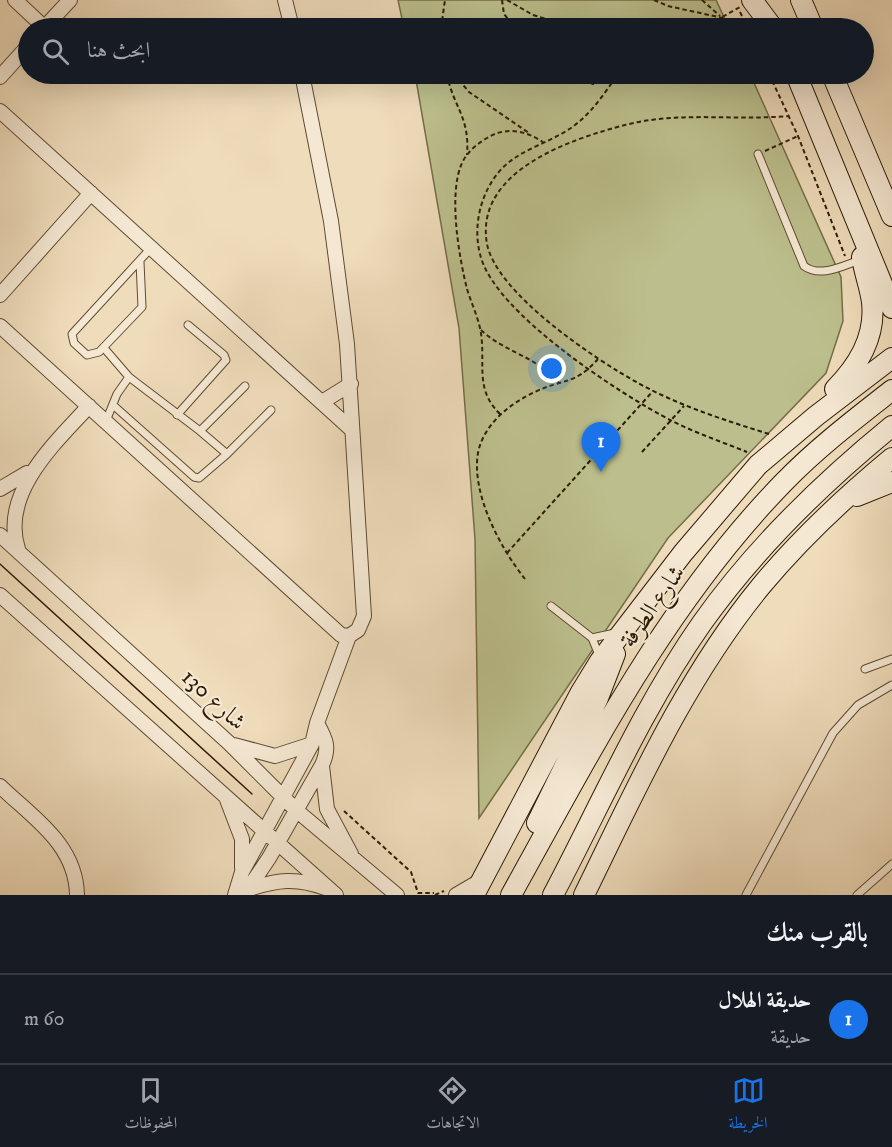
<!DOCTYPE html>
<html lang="ar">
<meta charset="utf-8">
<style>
:root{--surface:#171b24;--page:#242831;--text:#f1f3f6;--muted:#9ea1a6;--line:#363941;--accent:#1a73e8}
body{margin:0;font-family:"IM FELL DW Pica",Amiri,serif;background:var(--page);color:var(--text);direction:rtl}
.you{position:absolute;left:552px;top:369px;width:21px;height:21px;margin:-15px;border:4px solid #fff;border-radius:50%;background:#1a73e8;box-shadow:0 0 0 9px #1a73e833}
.badge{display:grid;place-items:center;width:39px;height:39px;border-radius:50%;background:var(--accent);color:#fff;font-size:20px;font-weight:700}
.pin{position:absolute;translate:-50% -50px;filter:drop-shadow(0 2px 3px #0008)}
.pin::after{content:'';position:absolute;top:32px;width:21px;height:18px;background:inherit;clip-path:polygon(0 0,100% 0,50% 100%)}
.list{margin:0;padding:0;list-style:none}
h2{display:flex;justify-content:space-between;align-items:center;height:78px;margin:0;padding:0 24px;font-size:26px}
h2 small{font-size:20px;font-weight:400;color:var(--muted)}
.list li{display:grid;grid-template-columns:39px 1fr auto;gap:18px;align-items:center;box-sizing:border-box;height:90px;padding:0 24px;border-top:2px solid var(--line)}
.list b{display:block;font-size:22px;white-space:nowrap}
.list p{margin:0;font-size:20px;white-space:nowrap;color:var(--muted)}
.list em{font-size:20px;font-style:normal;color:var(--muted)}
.icon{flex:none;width:33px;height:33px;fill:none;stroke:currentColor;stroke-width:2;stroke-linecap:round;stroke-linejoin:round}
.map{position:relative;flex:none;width:892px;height:895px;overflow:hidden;direction:ltr}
.search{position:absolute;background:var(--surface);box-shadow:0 6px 24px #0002;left:18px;right:18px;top:18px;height:66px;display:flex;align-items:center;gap:15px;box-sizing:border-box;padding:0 21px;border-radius:33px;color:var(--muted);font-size:22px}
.sheet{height:168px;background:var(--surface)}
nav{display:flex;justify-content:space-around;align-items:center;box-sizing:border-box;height:84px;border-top:2px solid var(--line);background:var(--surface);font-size:16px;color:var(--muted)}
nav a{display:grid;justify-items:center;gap:3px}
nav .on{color:var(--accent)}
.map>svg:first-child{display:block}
</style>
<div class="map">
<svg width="892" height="895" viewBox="0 0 892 895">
<rect width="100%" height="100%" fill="#efdcbb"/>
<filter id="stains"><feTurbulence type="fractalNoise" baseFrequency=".00333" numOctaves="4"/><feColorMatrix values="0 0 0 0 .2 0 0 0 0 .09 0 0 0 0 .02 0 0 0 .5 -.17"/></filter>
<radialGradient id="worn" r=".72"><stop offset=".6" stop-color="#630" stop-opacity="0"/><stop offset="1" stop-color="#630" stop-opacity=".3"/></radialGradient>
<!-- green -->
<path fill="#bcbf8d" stroke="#746d49" stroke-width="1.5" d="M 398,0 L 716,0 L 729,28 L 404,28 Z
M 415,74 L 750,74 L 841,277 L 843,321 L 826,373 L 668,538 L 479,818 L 475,539 L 459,328 Z"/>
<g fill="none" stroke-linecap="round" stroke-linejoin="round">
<!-- lane casing -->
<g stroke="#5e4b32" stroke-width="9">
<path id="lane" d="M 758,154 L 804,266 C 820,278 842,266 860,260
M 140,262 L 142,307 L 99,352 L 87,355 L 74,343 L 72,334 L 151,248
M 104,348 L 129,377
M 113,405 L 194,477 L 199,478 L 227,454 L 200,431
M 177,415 L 226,360 L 224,355 L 188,325
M 106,421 L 117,394 L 129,377 L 200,431 L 245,386
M 227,454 L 271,410
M 551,606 L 592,638 L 599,655
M 592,638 L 615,633
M 865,669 L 892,659
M 746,895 L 833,733 L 858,705 L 892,685
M 857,895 L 892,864"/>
</g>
<!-- street casing -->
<g stroke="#5e4b32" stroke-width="16">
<path id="street" d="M 15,0 L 45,28
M 285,0 L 292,28
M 44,28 L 70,0
M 0,77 L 28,46
M 0,111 L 351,429
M 0,295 L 91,193
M 0,326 L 341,635 L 349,636 L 358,630 L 364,616 L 347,344 L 331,221 L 302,74
M 322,402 L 351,384
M 0,489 L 27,473
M 0,535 L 229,743 L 296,810 L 397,895
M 18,549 C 0,493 55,443 89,406
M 0,595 L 336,895
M 234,745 L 275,756 L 312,744
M 322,766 L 327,809 L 351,854
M 0,786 C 33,818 76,844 77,895
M 226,797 L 242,839 L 242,868
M 249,889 C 277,880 296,877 325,888
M 235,895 L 242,872 L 312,744 L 317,723 L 349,636
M 244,895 L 269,858 L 322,765 C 330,747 326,740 317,723
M 456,895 L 480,881"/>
</g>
<!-- secondary casing -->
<g stroke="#2d1b05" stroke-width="22">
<path id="secondary" d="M 752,0 L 773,28
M 801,0 L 813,28
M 796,74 L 892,308
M 832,74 L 892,216
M 835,389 C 858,366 876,337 872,302 C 870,287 864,272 862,257
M 857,496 L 892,482
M 537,823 L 598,698 L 615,654
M 474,895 L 581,692 L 600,661 L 683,553 L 758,465 L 816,416 L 892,358
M 511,895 C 592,749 667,602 784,482 C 817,448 855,419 892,390
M 553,895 C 601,804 643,707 702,623 C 755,548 821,484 892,426
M 584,895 C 636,789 686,677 761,586 C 800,539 845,497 892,458"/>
</g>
<!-- path -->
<path stroke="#2d1b05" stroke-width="2" stroke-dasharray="4.5 3" stroke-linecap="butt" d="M 502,0 L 504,14 L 515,28
M 507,0 L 533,15 L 576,28
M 654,0 L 668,6 L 723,18
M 702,0 L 720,16
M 740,12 L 748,28
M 441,28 L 445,0
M 703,28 L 740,7
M 711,28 L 720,20
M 447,74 C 453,107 470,116 467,155
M 454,74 L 469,92 L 529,133
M 569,74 L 593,84 L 616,77
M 769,74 L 798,136 L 845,256
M 616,77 C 604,94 592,112 575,125 C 552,143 517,149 498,173 C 480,195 473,227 480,254 C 493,312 620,394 672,421 C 696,433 722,442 747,452
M 617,77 L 628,74
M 765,151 L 798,136
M 481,330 C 504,352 538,357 559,383
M 500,414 C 473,388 487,361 480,328 C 477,315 471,302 467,289 C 459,257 448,194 462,163 C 467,152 477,144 487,138 C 506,126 526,131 543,142
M 769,434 C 724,420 680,406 638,383 C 595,359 497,294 487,244 C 474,171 571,139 625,125 C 679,111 733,121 788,116
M 642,452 L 684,406
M 507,553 L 653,391
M 525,579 C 501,549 471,494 478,453 C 483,425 510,403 535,392 C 563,378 574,386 598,359
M 344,811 L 411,872 L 418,893 L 434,893
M 435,895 L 444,891"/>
<!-- lane -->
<use href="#lane" stroke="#f5e8d3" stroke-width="7"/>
<!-- street -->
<use href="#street" stroke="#f5e8d3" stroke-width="14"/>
<!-- secondary -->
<use href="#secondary" stroke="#f5e8d3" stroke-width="20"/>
<!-- tram -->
<path stroke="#2d1b05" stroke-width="1.5" d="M 0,564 L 252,794"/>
</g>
<g text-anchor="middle" stroke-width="4.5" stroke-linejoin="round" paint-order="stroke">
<!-- street labels -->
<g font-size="24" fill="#2d1b05" stroke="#f5e8d3">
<text transform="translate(652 606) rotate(-55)" y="8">شارع الطرفة</text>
<text transform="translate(214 699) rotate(43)" y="8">شارع 130</text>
</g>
</g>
<rect width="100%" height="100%" filter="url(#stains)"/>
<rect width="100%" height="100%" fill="url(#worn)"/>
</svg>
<div class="you"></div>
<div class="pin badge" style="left:601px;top:472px">1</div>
<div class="search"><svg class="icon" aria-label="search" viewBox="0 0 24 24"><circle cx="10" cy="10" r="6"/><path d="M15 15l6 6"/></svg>ابحث هنا</div>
</div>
<section class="sheet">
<h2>بالقرب منك<small></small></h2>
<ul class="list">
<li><span class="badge">1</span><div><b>حديقة الهلال</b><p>حديقة</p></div><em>60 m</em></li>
</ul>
</section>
<nav>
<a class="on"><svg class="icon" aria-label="map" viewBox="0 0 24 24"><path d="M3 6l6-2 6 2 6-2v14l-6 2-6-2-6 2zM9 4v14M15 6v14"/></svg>الخريطة</a>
<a><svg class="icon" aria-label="directions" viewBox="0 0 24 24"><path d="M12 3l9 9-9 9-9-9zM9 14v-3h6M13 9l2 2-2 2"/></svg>الاتجاهات</a>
<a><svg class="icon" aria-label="saved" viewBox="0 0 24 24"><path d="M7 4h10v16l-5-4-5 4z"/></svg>المحفوظات</a>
</nav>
